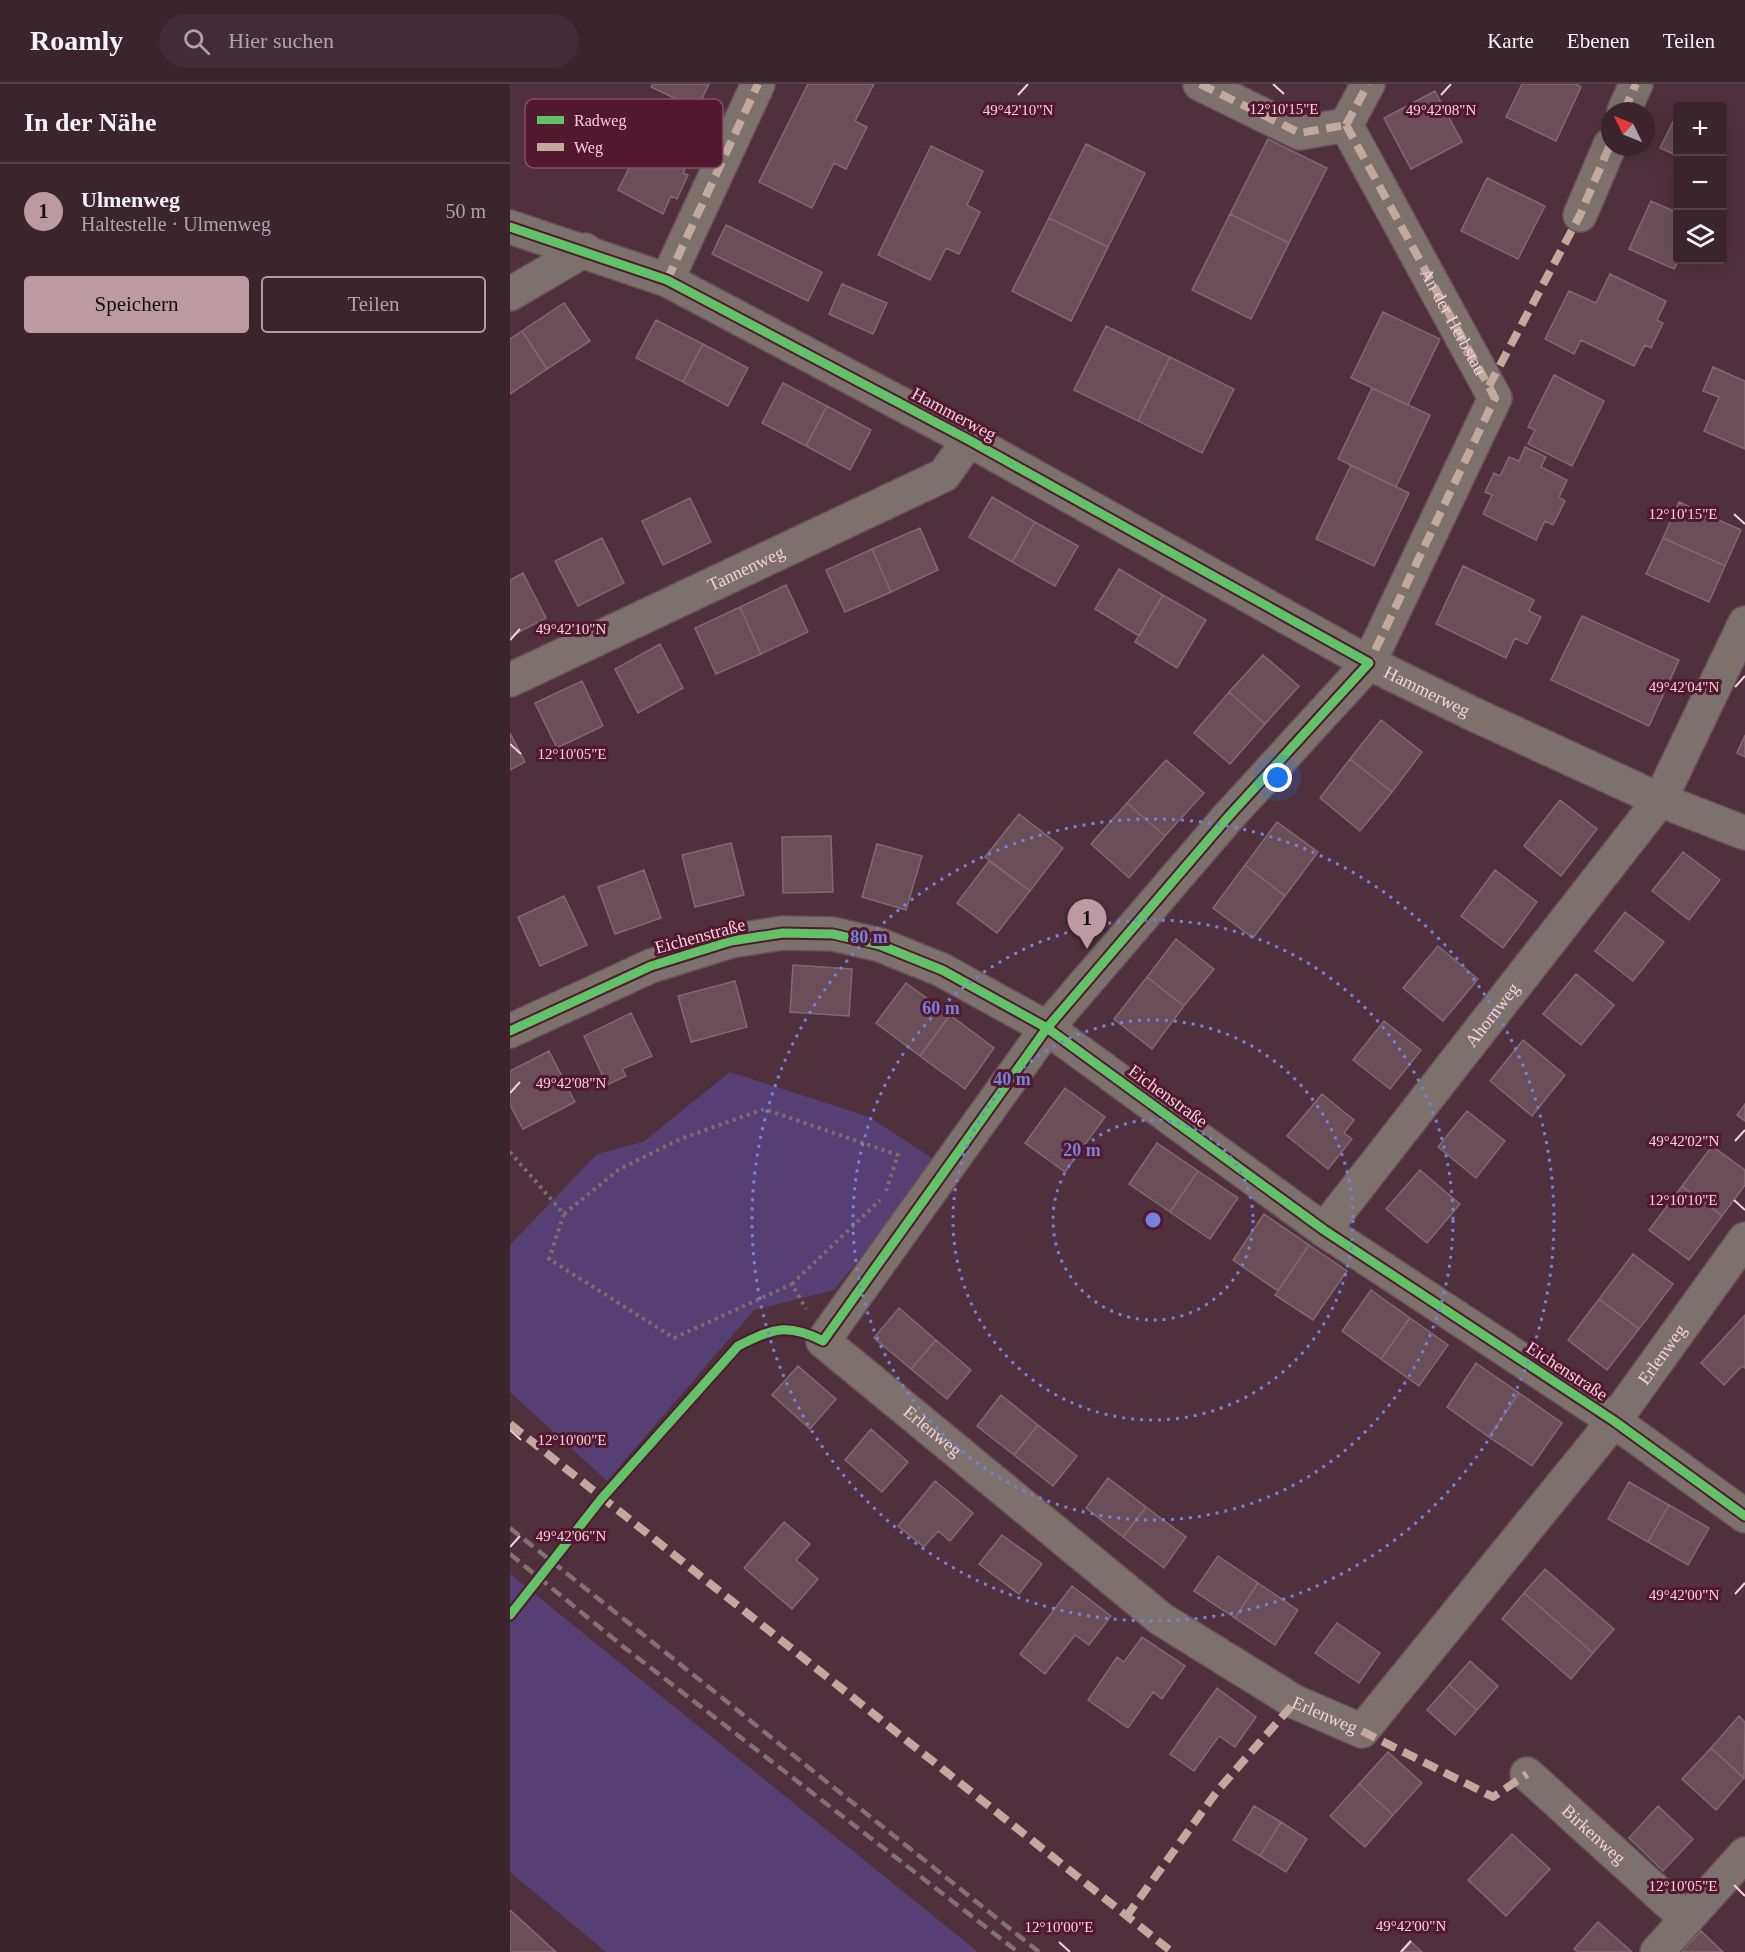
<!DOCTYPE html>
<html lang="de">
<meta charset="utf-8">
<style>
:root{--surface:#3c242d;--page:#432c35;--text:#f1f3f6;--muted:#aca4aa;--line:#554149;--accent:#bc99a3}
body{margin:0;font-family:"Times New Roman",serif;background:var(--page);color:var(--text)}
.controls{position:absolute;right:18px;top:18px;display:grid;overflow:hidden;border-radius:6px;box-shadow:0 6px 24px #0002}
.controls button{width:54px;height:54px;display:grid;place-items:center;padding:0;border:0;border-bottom:2px solid var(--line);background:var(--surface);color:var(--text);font:30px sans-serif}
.compass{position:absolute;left:1091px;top:18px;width:54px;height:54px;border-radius:50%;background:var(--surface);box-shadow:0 6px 24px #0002;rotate:313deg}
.you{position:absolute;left:768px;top:694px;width:21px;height:21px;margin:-15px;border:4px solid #fff;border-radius:50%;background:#1a73e8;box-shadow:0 0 0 9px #1a73e833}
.badge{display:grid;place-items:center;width:39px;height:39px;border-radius:50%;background:var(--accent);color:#111;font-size:20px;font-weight:700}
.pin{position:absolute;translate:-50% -50px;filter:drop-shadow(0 2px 3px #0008)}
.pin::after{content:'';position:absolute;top:32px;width:21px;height:18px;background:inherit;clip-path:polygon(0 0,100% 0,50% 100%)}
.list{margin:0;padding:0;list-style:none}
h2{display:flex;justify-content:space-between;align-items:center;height:78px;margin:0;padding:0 24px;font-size:26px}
h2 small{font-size:20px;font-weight:400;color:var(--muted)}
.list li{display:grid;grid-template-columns:39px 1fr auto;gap:18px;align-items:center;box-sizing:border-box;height:96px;padding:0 24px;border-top:2px solid var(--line)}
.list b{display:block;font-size:22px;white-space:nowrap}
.list p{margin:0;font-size:20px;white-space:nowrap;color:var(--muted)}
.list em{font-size:20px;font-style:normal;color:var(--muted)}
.actions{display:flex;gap:12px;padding:18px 24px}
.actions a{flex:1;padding:14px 0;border:2px solid var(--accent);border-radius:6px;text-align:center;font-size:21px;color:var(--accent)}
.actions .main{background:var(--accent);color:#111}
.icon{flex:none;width:33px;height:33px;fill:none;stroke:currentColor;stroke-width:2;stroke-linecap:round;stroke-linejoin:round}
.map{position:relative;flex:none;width:1235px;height:1868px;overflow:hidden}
header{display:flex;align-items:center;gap:36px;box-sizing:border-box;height:84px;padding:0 30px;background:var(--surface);border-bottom:2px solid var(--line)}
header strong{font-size:28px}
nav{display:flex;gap:33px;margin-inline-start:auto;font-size:21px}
.search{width:420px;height:54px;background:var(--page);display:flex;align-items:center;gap:15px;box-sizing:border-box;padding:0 21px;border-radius:33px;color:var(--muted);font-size:22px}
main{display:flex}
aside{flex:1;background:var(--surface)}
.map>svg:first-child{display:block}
</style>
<header>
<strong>Roamly</strong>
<div class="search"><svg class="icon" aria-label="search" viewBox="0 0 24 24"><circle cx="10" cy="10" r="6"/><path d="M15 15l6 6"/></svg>Hier suchen</div>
<nav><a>Karte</a><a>Ebenen</a><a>Teilen</a></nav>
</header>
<main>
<aside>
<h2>In der Nähe<small></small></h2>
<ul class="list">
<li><span class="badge">1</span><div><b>Ulmenweg</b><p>Haltestelle · Ulmenweg</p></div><em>50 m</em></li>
</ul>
<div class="actions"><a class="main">Speichern</a><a>Teilen</a></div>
</aside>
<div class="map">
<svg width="1235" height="1868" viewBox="0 0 1235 1868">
<rect width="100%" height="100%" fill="#50303c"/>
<!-- green -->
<path fill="#564073" d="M 220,988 L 359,1033 L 428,1078 L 324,1206 L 244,1226 L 97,1397 L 0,1308 L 0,1161 L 87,1070 L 133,1058 Z
M 0,1490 L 468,1868 L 96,1868 L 0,1788 Z"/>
<!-- building -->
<path fill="#6c4e59" stroke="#836871" stroke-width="1.5" d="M 143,0 L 199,0 L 187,25 L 141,3 Z
M 298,0 L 364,0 L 345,37 L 357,43 L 336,85 L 324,79 L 302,124 L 249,98 Z
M 1012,0 L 1066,0 L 1071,3 L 1046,57 L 996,33 Z
M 925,7 L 952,58 L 901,85 L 874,34 Z
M 1168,28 L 1168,72 L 1150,64 Z
M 136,51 L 181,74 L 173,89 L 178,91 L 167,115 L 161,112 L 153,130 L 108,106 Z
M 758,55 L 817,84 L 779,159 L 720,130 Z
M 576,60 L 635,89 L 598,163 L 539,134 Z
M 421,62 L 473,87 L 457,121 L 470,128 L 449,170 L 436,164 L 420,196 L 368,171 Z
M 977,94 L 1035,122 L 1008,175 L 951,147 Z
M 1141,117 L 1168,129 L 1169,176 L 1164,185 L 1119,165 Z
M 720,130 L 779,159 L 741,235 L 682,206 Z
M 539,134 L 598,163 L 561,237 L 502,207 Z
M 216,141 L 312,188 L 298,217 L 202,170 Z
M 1100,190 L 1156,217 L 1147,236 L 1153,239 L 1141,264 L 1135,261 L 1124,282 L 1071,256 L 1064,270 L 1035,255 L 1059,207 L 1086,219 Z
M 332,200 L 377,219 L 363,250 L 319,230 Z
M 54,219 L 80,257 L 37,285 L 12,247 Z
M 873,228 L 930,255 L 898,321 L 841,294 Z
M 146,236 L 193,260 L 173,298 L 126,274 Z
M 596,242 L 660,273 L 628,337 L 564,306 Z
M 12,247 L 37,285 L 0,310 L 0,255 Z
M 193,260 L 238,284 L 218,322 L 173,298 Z
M 660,273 L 724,305 L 692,369 L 628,337 Z
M 1203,283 L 1235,297 L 1235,365 L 1194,347 L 1209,313 L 1193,307 Z
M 1044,291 L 1094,317 L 1062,382 L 1018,360 L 1025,346 L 1018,343 Z
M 273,299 L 317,322 L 296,362 L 252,339 Z
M 862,304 L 920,331 L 886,403 L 828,375 Z
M 317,322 L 361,346 L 340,386 L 296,362 Z
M 1015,363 L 1036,373 L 1031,383 L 1057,396 L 1049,413 L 1055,417 L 1043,441 L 1035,437 L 1026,456 L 973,430 L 982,411 L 975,408 L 984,389 L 990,392 L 999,373 L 1009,377 Z
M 841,381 L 899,409 L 864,482 L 806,455 Z
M 482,413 L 525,438 L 502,478 L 459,453 Z
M 180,414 L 201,458 L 153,481 L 132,437 Z
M 1169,418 L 1231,446 L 1215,482 L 1153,454 Z
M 525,438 L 568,462 L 545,502 L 502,478 Z
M 410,444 L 428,486 L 381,508 L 362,465 Z
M 92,454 L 114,499 L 68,522 L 45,477 Z
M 1153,454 L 1215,482 L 1199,518 L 1136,490 Z
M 362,465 L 381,508 L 335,528 L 316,486 Z
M 953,482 L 1024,516 L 1019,527 L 1031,533 L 1017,560 L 1005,554 L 996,574 L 926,540 Z
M 609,485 L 653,511 L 629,552 L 585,525 Z
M 13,489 L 36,534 L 0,553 L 0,496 Z
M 276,501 L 298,548 L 251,570 L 230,523 Z
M 653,511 L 696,536 L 667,584 L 625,558 Z
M 230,523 L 251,570 L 206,590 L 185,544 Z
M 1072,532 L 1169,576 L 1139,642 L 1041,596 Z
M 150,560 L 173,604 L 128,629 L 105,585 Z
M 753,571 L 789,602 L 755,640 L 719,608 Z
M 72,597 L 93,642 L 47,664 L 25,619 Z
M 719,608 L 755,640 L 720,680 L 684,649 Z
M 871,636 L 912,668 L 882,708 L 840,675 Z
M 0,649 L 15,678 L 0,686 Z
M 1235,651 L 1235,673 L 1227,669 Z
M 840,675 L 882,708 L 850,747 L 810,714 Z
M 656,676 L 694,709 L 655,752 L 617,719 Z
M 1050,716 L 1087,745 L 1051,792 L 1014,762 Z
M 617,719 L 655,752 L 619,794 L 581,760 Z
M 509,730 L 553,764 L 520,807 L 475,773 Z
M 767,738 L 808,768 L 775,812 L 735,781 Z
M 321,752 L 323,808 L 273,809 L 272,753 Z
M 221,759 L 234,811 L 185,823 L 172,771 Z
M 367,760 L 412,772 L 396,826 L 352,813 Z
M 1173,768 L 1210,796 L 1179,836 L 1142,807 Z
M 479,777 L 520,807 L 487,849 L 447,819 Z
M 735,781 L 775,812 L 743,854 L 703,824 Z
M 134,786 L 151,834 L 105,850 L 88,803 Z
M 985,786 L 1027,818 L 993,864 L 951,832 Z
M 54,812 L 77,861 L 30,882 L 8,833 Z
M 1115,828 L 1154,858 L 1123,897 L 1085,867 Z
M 666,855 L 704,885 L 674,922 L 637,893 Z
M 928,862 L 968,895 L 933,937 L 893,904 Z
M 283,881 L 342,885 L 339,932 L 280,928 Z
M 1066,890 L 1104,921 L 1071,961 L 1033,930 Z
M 637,893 L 674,922 L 642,965 L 604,935 Z
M 225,897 L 237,943 L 181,958 L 168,912 Z
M 396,899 L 440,931 L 410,972 L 366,939 Z
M 121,929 L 142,972 L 112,985 L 116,992 L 97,1001 L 74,952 Z
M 440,931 L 484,964 L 455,1005 L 410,972 Z
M 874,937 L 911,966 L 880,1005 L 843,976 Z
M 1013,956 L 1055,991 L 1022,1032 L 980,997 Z
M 39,967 L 65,1018 L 13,1045 L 0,1021 L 0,987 Z
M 555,1004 L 595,1033 L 555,1088 L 515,1059 Z
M 812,1010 L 844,1036 L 834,1049 L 842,1055 L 818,1085 L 777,1052 Z
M 1235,1020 L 1235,1037 L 1227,1031 Z
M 957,1027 L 995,1057 L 966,1094 L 928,1063 Z
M 647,1059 L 688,1087 L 660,1128 L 619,1100 Z
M 1202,1062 L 1235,1086 L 1235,1101 L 1212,1132 L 1172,1102 Z
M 910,1086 L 950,1120 L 917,1159 L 876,1125 Z
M 688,1087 L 728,1114 L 700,1155 L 660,1128 Z
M 1172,1102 L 1212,1132 L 1179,1176 L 1139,1146 Z
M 754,1130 L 799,1161 L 768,1207 L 723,1176 Z
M 799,1161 L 837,1187 L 803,1236 L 765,1211 Z
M 1123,1170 L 1163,1200 L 1129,1245 L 1089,1215 Z
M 861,1206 L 900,1234 L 871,1275 L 832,1247 Z
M 1089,1215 L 1129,1245 L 1097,1286 L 1058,1256 Z
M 389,1224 L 426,1256 L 401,1285 L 364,1254 Z
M 1235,1231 L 1235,1284 L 1232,1282 L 1214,1301 L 1191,1279 Z
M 900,1234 L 938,1261 L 909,1302 L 871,1275 Z
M 426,1256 L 461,1286 L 437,1315 L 401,1285 Z
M 966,1279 L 1009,1309 L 979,1353 L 937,1323 Z
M 288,1282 L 326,1315 L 300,1345 L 262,1311 Z
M 1009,1309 L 1052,1339 L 1022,1382 L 979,1353 Z
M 491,1311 L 528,1341 L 504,1371 L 467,1342 Z
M 528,1341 L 567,1372 L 543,1402 L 504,1371 Z
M 361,1345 L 398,1378 L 372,1408 L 335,1376 Z
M 598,1394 L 636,1423 L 613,1453 L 576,1424 Z
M 425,1397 L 463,1429 L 440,1457 L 428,1447 L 414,1463 L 388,1442 Z
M 1119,1398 L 1159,1421 L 1138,1458 L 1098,1435 Z
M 1159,1421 L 1199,1444 L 1178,1481 L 1138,1458 Z
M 636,1423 L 676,1453 L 654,1484 L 613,1453 Z
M 274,1438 L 300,1460 L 286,1476 L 308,1495 L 282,1525 L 234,1484 Z
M 492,1451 L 532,1480 L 509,1510 L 469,1480 Z
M 708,1472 L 748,1499 L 725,1534 L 684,1507 Z
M 1035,1485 L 1104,1545 L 1083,1569 L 1014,1509 Z
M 748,1499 L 788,1526 L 765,1561 L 725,1534 Z
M 562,1502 L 601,1532 L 579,1561 L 565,1551 L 535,1590 L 510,1570 Z
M 1014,1509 L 1083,1569 L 1061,1595 L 992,1535 Z
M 827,1539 L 870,1569 L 849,1599 L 805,1569 Z
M 632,1553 L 675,1582 L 652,1615 L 643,1608 L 618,1644 L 578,1616 L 607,1573 L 614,1578 Z
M 960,1577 L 988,1602 L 967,1626 L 939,1601 Z
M 939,1601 L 967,1626 L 945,1651 L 917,1626 Z
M 707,1604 L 746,1633 L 725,1663 L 709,1652 L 684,1687 L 660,1670 Z
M 1229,1632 L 1235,1638 L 1234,1694 L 1201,1664 Z
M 1201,1664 L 1234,1694 L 1206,1726 L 1172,1695 Z
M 878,1668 L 912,1699 L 883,1731 L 849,1700 Z
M 849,1700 L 883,1731 L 855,1763 L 820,1732 Z
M 744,1722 L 771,1738 L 750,1772 L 723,1756 Z
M 1148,1722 L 1183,1755 L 1153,1787 L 1119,1754 Z
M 771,1738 L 797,1755 L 776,1788 L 750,1772 Z
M 1002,1750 L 1040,1785 L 996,1832 L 958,1796 Z
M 0,1826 L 46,1868 L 0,1868 Z
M 1088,1838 L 1122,1868 L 1068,1868 L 1064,1865 Z
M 1191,1847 L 1213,1868 L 1171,1868 Z
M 900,1857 L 912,1868 L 890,1868 Z"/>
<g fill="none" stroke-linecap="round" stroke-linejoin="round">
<!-- minor casing -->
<g stroke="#6b4f59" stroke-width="36">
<g id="minor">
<path d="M 690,0 L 790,49 L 836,41"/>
<path d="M 1114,27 L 1126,0"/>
<path id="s1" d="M 836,41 L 985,314 L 859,579 L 719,732 L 537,944 L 313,1257 L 651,1535 L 785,1618 L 852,1647 L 1104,1337 L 1235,1155"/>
<path d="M 836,41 L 858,0"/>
<path d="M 1070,131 L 1100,61"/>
<path id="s2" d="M 0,143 L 157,196 L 459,356 L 859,579 L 965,631 L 1150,716 L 1235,749"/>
<path d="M 157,196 L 248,0"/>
<path d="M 0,210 L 75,166"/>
<path id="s3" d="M 0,596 L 434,391 L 459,356"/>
<path d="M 0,947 L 141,882 L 221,857 L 273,849 L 323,850 L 370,861 L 432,886 L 537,944 L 814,1146 L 1104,1337 L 1235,1432"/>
<path id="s4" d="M 814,1146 L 1150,716 L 1235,539"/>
<path id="s5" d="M 1017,1690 L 1177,1835"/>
<path d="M 1147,1868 L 1235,1770"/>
</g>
</g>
<!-- path -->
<path stroke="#7c6d6d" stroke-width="4" stroke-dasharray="3 4.5" stroke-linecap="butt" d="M 0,1068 L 54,1130 L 39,1175 L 164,1254 L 282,1200 L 296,1225
M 54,1130 L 108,1086 L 170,1055 L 254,1025 L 388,1071 L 376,1107
M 282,1200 L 370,1116"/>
<!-- minor -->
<use href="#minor" stroke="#7c716c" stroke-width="33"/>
<!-- rail -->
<path stroke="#837174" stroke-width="4.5" stroke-dasharray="12 6" stroke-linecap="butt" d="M 0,1444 L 529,1868
M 0,1470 L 115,1564 L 508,1868"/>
<!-- quiet -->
<g stroke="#c3a89e" stroke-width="8" stroke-dasharray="15 8" stroke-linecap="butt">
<path d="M 690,0 L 790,49 L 836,41"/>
<path d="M 1114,27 L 1126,0"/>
<path id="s6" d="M 836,41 L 985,314 L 859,579"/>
<path d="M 836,41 L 858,0"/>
<path d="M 157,196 L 248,0"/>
<path d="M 979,302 L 1070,131 L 1100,61"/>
<path d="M 0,1340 L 662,1868"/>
<path d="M 852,1647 L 983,1713 L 1017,1690"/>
<path d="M 616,1833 L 708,1706 L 785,1618"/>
</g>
<!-- cycleway casing -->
<g stroke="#51182f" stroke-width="13">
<path id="cycleway" d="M 0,143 L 157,196 L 459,356 L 859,579 L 719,732 L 537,944 L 313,1257 C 278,1239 263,1244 228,1262 L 92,1414 L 0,1531
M 0,947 L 141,882 L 221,857 L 273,849 L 323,850 L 370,861 L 432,886 L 537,944 L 814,1146 L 1104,1337 L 1235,1432"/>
</g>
<!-- cycleway -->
<use href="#cycleway" stroke="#61c268" stroke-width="9"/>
</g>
<!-- ticks -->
<path fill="none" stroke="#f6d1db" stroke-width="2" d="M 763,0 L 774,10M 508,11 L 518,0M 931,11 L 941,0M 1224,430 L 1235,440M 0,556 L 10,545M 1225,603 L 1235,592M 0,660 L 11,670M 0,1009 L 10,998M 1225,1057 L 1235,1046M 1224,1116 L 1235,1126M 0,1346 L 11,1356M 0,1463 L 10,1452M 1225,1510 L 1235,1499M 1224,1801 L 1235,1812M 549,1858 L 560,1868M 891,1868 L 901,1857"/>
<!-- distance rings -->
<g fill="none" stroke="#7482d9" stroke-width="3" stroke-dasharray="3 6">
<circle cx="643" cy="1136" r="100"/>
<circle cx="643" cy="1136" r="200"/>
<circle cx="643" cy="1136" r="300"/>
<circle cx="643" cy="1136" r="401"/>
</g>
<g text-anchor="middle" stroke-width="6" stroke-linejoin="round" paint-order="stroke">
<!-- street labels -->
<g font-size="18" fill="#f6d1db" stroke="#51182f">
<text dy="6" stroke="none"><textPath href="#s6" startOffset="224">An der Herbstau</textPath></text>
<text transform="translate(444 330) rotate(28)" y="6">Hammerweg</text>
<text dy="6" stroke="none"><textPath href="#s3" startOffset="261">Tannenweg</textPath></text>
<text dy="6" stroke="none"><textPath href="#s2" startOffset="1030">Hammerweg</textPath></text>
<text transform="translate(190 852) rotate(-15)" y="6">Eichenstraße</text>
<text dy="6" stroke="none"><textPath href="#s4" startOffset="273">Ahornweg</textPath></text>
<text transform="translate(658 1012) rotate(36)" y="6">Eichenstraße</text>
<text dy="6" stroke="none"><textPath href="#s1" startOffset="2626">Erlenweg</textPath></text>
<text transform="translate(1057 1287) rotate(33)" y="6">Eichenstraße</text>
<text dy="6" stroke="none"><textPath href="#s1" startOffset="1618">Erlenweg</textPath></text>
<text dy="6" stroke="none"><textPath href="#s1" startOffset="2104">Erlenweg</textPath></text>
<text dy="6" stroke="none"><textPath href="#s5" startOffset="90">Birkenweg</textPath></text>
</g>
</g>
<!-- legend -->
<rect x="15" y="15" width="198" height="69" rx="9" fill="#51182f" stroke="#825063" stroke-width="1.5"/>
<rect x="27" y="32" width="27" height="8" fill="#61c268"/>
<rect x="27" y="59" width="27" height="8" fill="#c3a89e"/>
<g font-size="16" fill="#f6d1db">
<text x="64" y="42">Radweg</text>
<text x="64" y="69">Weg</text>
</g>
<g font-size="15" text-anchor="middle" fill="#f6d1db" stroke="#51182f" stroke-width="6" stroke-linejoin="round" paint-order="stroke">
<text x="774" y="30">12°10'15"E</text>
<text x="508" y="31">49°42'10"N</text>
<text x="931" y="31">49°42'08"N</text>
<text x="1173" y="435">12°10'15"E</text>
<text x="61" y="550">49°42'10"N</text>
<text x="1174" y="608">49°42'04"N</text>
<text x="62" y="675">12°10'05"E</text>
<text x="61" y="1004">49°42'08"N</text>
<text x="1174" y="1062">49°42'02"N</text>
<text x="1173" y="1121">12°10'10"E</text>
<text x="62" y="1361">12°10'00"E</text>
<text x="61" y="1457">49°42'06"N</text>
<text x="1174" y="1516">49°42'00"N</text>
<text x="1173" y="1807">12°10'05"E</text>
<text x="901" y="1847">49°42'00"N</text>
<text x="549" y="1848">12°10'00"E</text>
</g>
<circle cx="643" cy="1136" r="9" fill="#7482d9" stroke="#51182f" stroke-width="3"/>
<g font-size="18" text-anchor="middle" font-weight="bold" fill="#7482d9" stroke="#51182f" stroke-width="6" stroke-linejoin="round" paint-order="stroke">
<text x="359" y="859">80 m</text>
<text x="431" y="930">60 m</text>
<text x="502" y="1001">40 m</text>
<text x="572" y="1072">20 m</text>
</g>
</svg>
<div class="controls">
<button>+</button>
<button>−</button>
<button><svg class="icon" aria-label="layers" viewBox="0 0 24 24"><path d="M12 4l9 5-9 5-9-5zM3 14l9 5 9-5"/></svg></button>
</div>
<svg class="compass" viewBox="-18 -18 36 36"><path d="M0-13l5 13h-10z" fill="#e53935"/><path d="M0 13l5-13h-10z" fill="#aca4aa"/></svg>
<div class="you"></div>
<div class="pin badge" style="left:577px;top:865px">1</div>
</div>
</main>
